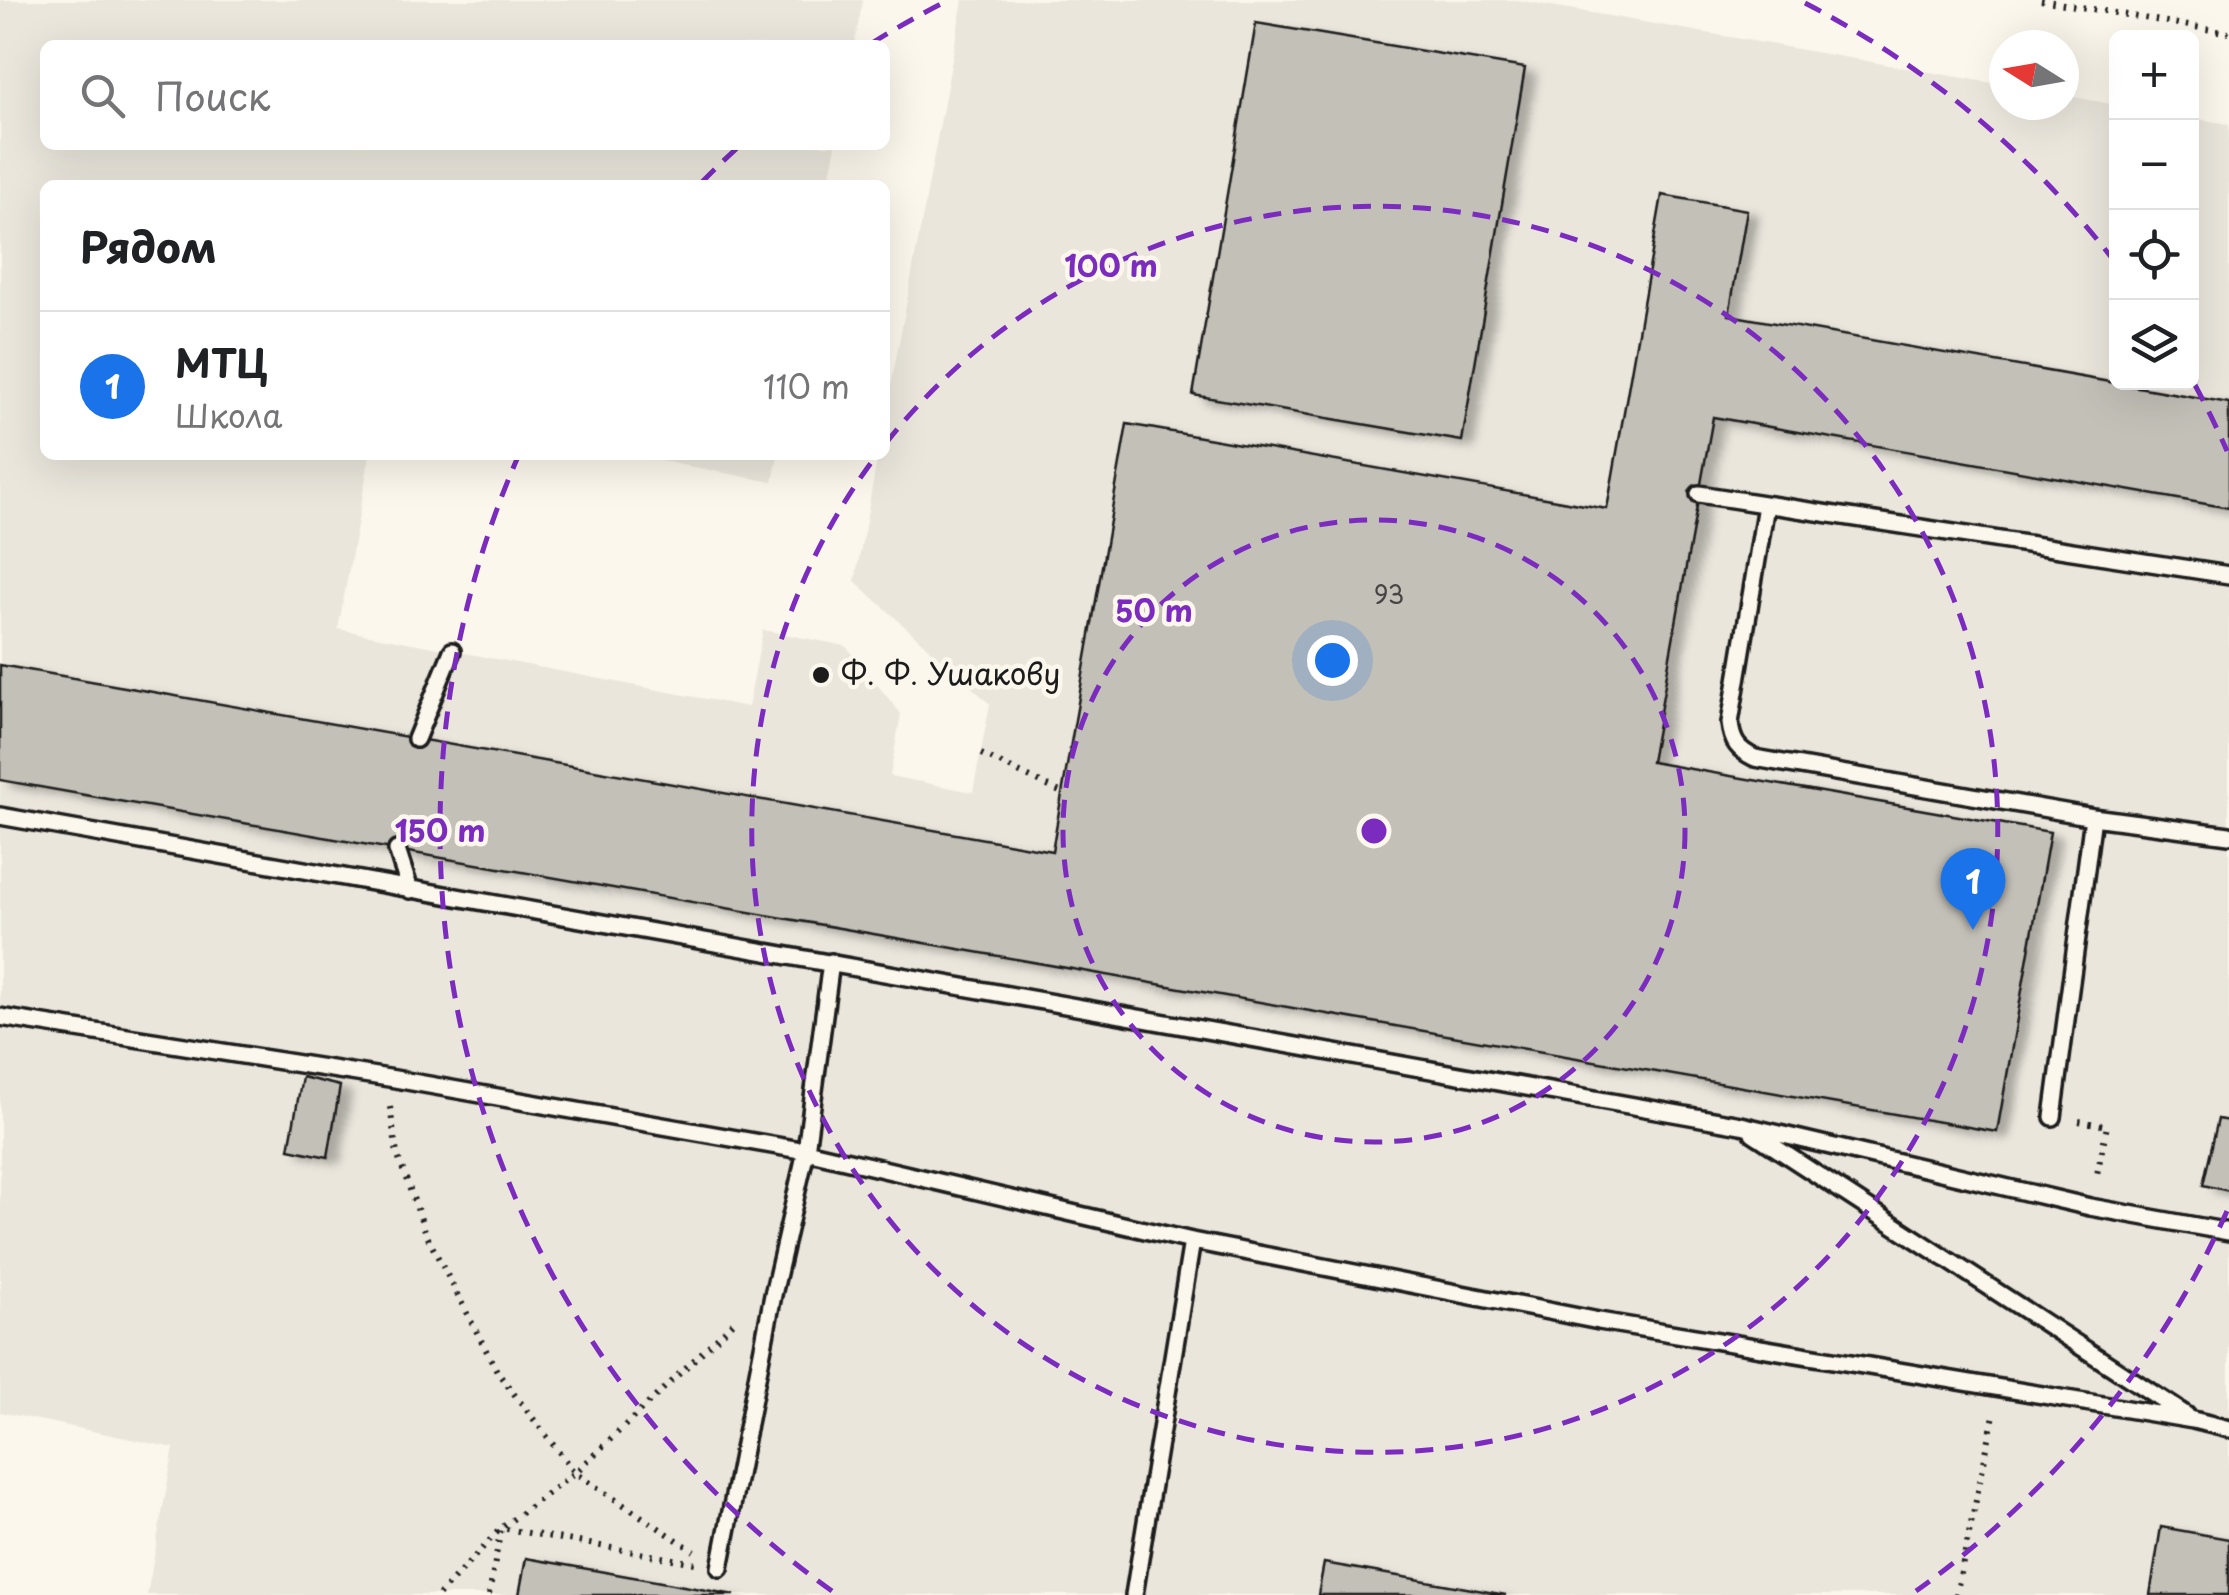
<!DOCTYPE html>
<html lang="ru">
<meta charset="utf-8">
<style>
:root{--surface:#fff;--page:#f6f6f6;--text:#202124;--muted:#757577;--line:#e0e0e0;--accent:#1a73e8}
body{margin:0;font-family:"Playpen Sans",sans-serif;background:var(--page);color:var(--text)}
.controls{position:absolute;right:30px;top:30px;display:grid;overflow:hidden;border-radius:15px;box-shadow:0 10px 40px #0002}
.controls button{width:90px;height:90px;display:grid;place-items:center;padding:0;border:0;border-bottom:2px solid var(--line);background:var(--surface);color:var(--text);font:50px sans-serif}
.compass{position:absolute;left:1989px;top:30px;width:90px;height:90px;border-radius:50%;background:var(--surface);box-shadow:0 10px 40px #0002;rotate:281deg}
.you{position:absolute;left:1332px;top:660px;width:35px;height:35px;margin:-25px;border:8px solid #fff;border-radius:50%;background:#1a73e8;box-shadow:0 0 0 15px #1a73e833}
.badge{display:grid;place-items:center;width:65px;height:65px;border-radius:50%;background:var(--accent);color:#fff;font-size:32px;font-weight:700}
.pin{position:absolute;translate:-50% -82px;filter:drop-shadow(0 2px 5px #0008)}
.pin::after{content:'';position:absolute;top:52px;width:35px;height:30px;background:inherit;clip-path:polygon(0 0,100% 0,50% 100%)}
.list{margin:0;padding:0;list-style:none}
h2{display:flex;justify-content:space-between;align-items:center;height:130px;margin:0;padding:0 40px;font-size:42px}
h2 small{font-size:32px;font-weight:400;color:var(--muted)}
.list li{display:grid;grid-template-columns:65px 1fr auto;gap:30px;align-items:center;box-sizing:border-box;height:150px;padding:0 40px;border-top:2px solid var(--line)}
.list b{display:block;font-size:38px;white-space:nowrap}
.list p{margin:0;font-size:32px;white-space:nowrap;color:var(--muted)}
.list em{font-size:32px;font-style:normal;color:var(--muted)}
.icon{flex:none;width:55px;height:55px;fill:none;stroke:currentColor;stroke-width:2;stroke-linecap:round;stroke-linejoin:round}
.map{position:relative;flex:none;width:2229px;height:1595px;overflow:hidden}
.search{position:absolute;background:var(--surface);box-shadow:0 10px 40px #0002;left:40px;top:40px;width:850px;height:110px;display:flex;align-items:center;gap:25px;box-sizing:border-box;padding:0 35px;border-radius:15px;color:var(--muted);font-size:38px}
.panel{position:absolute;background:var(--surface);box-shadow:0 10px 40px #0002;left:40px;top:180px;width:850px;height:280px;border-radius:15px}
.map>svg:first-child{display:block}
</style>
<div class="map">
<svg width="2229" height="1595" viewBox="0 0 2229 1595">
<defs>
<filter id="shadow"><feDropShadow dx="11" dy="6" stdDeviation="5" flood-color="#0004"/></filter>
</defs>
<rect width="100%" height="100%" fill="#fbf7ec"/>
<filter id="ink" filterUnits="userSpaceOnUse"><feTurbulence type="fractalNoise" baseFrequency=".01" numOctaves="2"/><feDisplacementMap in="SourceGraphic" scale="20" xChannelSelector="R" yChannelSelector="G"/><feConvolveMatrix kernelMatrix="1 2 1 2 8 2 1 2 1" color-interpolation-filters="sRGB"/></filter>
<g filter="url(#ink)">
<!-- built -->
<path fill="#eae6dc" d="M 0,0 L 863,0 L 854,45 L 45,45 L 45,145 L 836,145 L 828,185 L 45,185 L 45,455 L 370,455 L 338,629 L 748,707 L 763,630 L 846,646 L 901,714 L 890,776 L 973,792 L 990,704 L 855,581 L 878,455 L 885,455 L 885,418 L 963,0 L 1517,0 L 2004,85 L 2004,105 L 2064,105 L 2064,95 L 2116,105 L 2116,382 L 2192,382 L 2192,118 L 2229,124 L 2229,403 L 1729,315 L 1747,210 L 1663,195 L 1607,509 L 1127,424 L 1052,851 L 0,665 Z
M 1713,417 L 2229,508 L 2229,1121 L 2218,1119 L 2203,1185 L 2229,1191 L 2229,1539 L 2162,1528 L 2150,1595 L 1506,1595 L 1324,1563 L 1318,1595 L 735,1595 L 526,1558 L 519,1595 L 147,1595 L 174,1448 L 0,1412 L 0,780 L 1997,1132 L 2049,833 L 1651,762 Z
M 629,455 L 778,455 L 773,482 Z"/>
<!-- building -->
<path fill="#c3c0b8" stroke="#1c1c1c" stroke-width="2.5" filter="url(#shadow)" d="M 1256,23 L 1525,68 L 1462,441 L 1193,395 Z
M 1662,195 L 1747,210 L 1729,315 L 2229,403 L 2229,508 L 1713,417 L 1651,762 L 2050,832 L 1997,1132 L 0,780 L 0,665 L 1052,851 L 1127,424 L 1607,509 Z
M 302,1077 L 340,1086 L 328,1157 L 289,1149 Z
M 2218,1119 L 2229,1121 L 2229,1191 L 2203,1185 Z
M 2161,1527 L 2229,1539 L 2229,1595 L 2150,1595 Z
M 526,1558 L 723,1593 L 735,1595 L 519,1595 Z
M 1324,1563 L 1506,1595 L 1318,1595 Z"/>
<g fill="none" stroke-linecap="round" stroke-linejoin="round">
<!-- lane casing -->
<g stroke="#1c1c1c" stroke-width="22">
<path id="lane" d="M 1699,494 L 2229,575
M 1766,505 L 1730,723 C 1732,742 1738,750 1755,758 L 2093,817 L 2229,835
M 416,739 L 452,651
M 0,816 L 1741,1125 L 2090,1207 L 2229,1232
M 397,850 L 410,890
M 0,1017 L 395,1079 L 806,1151 L 1192,1241 L 1599,1321 L 2193,1420 L 2229,1429
M 2053,1117 L 2093,817
M 1753,1133 L 2186,1415
M 720,1568 L 773,1295 L 806,1151 L 831,962
M 1134,1595 L 1192,1241"/>
</g>
<!-- path -->
<path stroke="#1c1c1c" stroke-width="6" stroke-dasharray="2.5 8" stroke-linecap="butt" d="M 2041,0 L 2229,33
M 981,754 L 1062,793
M 390,1107 L 397,1154 L 427,1236 L 498,1373 L 575,1473 L 694,1551
M 2079,1121 L 2107,1126 L 2096,1179
M 439,1595 L 501,1528 L 575,1473 L 738,1318
M 489,1595 L 501,1528 L 695,1563
M 1956,1595 L 1994,1415"/>
<!-- lane -->
<use href="#lane" stroke="#fbf7ec" stroke-width="15"/>
</g>
</g>
<!-- distance rings -->
<g fill="none" stroke="#7b2cbf" stroke-width="5" stroke-dasharray="18 12">
<circle cx="1374" cy="831" r="311"/>
<path d="M886 443A623 623 0 1 1 876 456"/>
<path d="M2227 1211A934 934 0 0 1 1916 1591M832 1591A934 934 0 0 1 517 459M702 182A934 934 0 0 1 737 148M872 43A934 934 0 0 1 943 3M1805 3A934 934 0 0 1 2115 262M2195 385A934 934 0 0 1 2227 451"/>
</g>
<!-- markers -->
<circle fill="#1c1c1c" stroke="#fbf7ec" stroke-width="4" cx="821" cy="675" r="10"/>
<g text-anchor="middle" stroke-width="9" stroke-linejoin="round" paint-order="stroke">
<!-- number labels -->
<g font-size="25" fill="#464543">
<text x="1389" y="604">93</text>
</g>
<!-- poi labels -->
<g font-size="30" fill="#1c1c1c" stroke="#fbf7ec" text-anchor="start">
<text x="841" y="685">Ф. Ф. Ушакову</text>
</g>
</g>
<circle cx="1374" cy="831" r="15" fill="#7b2cbf" stroke="#fbf7ec" stroke-width="5"/>
<g font-size="30" text-anchor="middle" font-weight="bold" fill="#7b2cbf" stroke="#fbf7ec" stroke-width="9" stroke-linejoin="round" paint-order="stroke">
<text x="1111" y="277">100 m</text>
<text x="1154" y="622">50 m</text>
<text x="440" y="842">150 m</text>
</g>
</svg>
<div class="controls">
<button>+</button>
<button>−</button>
<button><svg class="icon" aria-label="locate" viewBox="0 0 24 24"><circle cx="12" cy="12" r="6"/><path d="M12 2v4M12 18v4M2 12h4M18 12h4"/></svg></button>
<button><svg class="icon" aria-label="layers" viewBox="0 0 24 24"><path d="M12 4l9 5-9 5-9-5zM3 14l9 5 9-5"/></svg></button>
</div>
<svg class="compass" viewBox="-18 -18 36 36"><path d="M0-13l5 13h-10z" fill="#e53935"/><path d="M0 13l5-13h-10z" fill="#757577"/></svg>
<div class="you"></div>
<div class="pin badge" style="left:1973px;top:930px">1</div>
<div class="search"><svg class="icon" aria-label="search" viewBox="0 0 24 24"><circle cx="10" cy="10" r="6"/><path d="M15 15l6 6"/></svg>Поиск</div>
<section class="panel">
<h2>Рядом<small></small></h2>
<ul class="list">
<li><span class="badge">1</span><div><b>МТЦ</b><p>Школа</p></div><em>110 m</em></li>
</ul>
</section>
</div>
